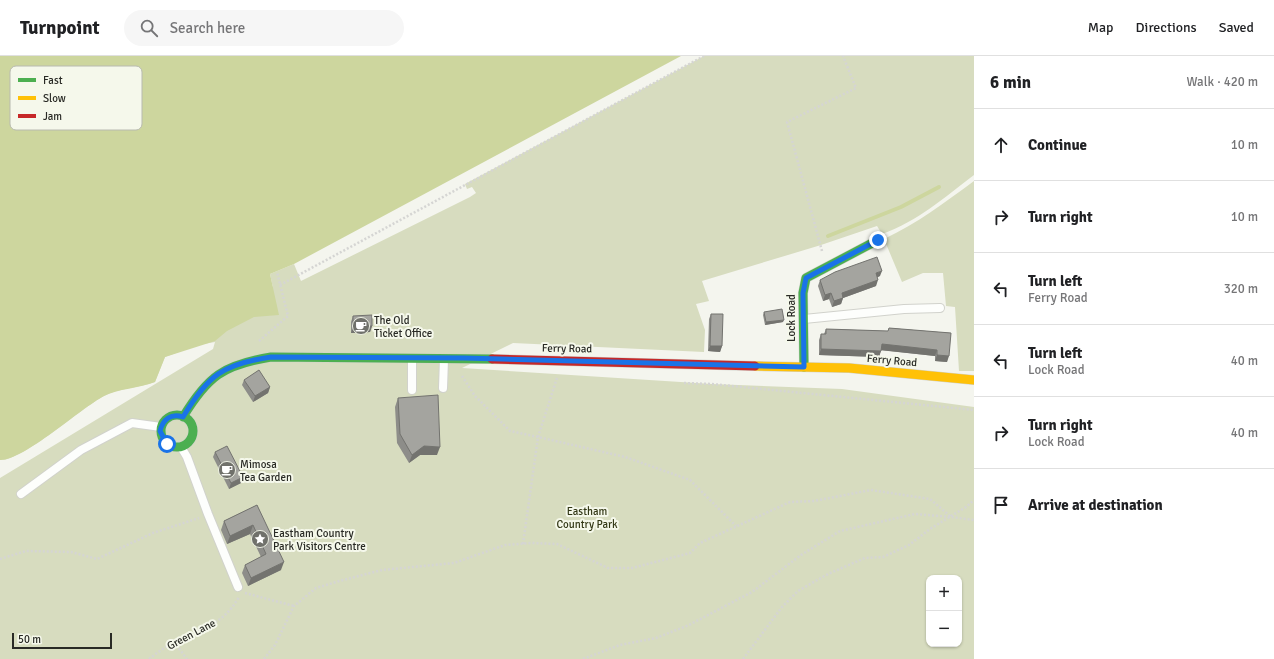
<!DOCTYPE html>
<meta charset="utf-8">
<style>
:root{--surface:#fff;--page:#f6f6f6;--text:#202124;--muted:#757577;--line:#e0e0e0}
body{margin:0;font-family:Signika,sans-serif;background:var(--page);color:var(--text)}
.controls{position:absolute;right:12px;bottom:12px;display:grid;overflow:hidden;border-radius:8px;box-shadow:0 1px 3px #0004}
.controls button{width:36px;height:36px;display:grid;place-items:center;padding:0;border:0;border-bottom:1px solid var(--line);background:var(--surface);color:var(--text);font:20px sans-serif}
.scale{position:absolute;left:12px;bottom:10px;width:100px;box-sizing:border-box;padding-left:4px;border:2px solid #292a25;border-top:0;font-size:11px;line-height:14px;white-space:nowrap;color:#292a25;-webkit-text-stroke:3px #f5f8eb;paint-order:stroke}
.stop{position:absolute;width:12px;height:12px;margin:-9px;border:3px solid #1a73e8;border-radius:50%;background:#fff}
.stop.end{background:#1a73e8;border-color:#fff;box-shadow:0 1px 4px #0008}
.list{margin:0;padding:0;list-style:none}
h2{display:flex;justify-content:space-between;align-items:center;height:52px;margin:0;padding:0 16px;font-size:17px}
h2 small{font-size:13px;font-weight:400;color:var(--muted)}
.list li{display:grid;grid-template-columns:26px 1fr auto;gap:12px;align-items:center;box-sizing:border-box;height:72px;padding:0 16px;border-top:1px solid var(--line)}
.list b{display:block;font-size:15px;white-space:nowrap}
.list p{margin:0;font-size:13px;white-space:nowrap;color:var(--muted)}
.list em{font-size:13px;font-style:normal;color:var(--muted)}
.icon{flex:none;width:22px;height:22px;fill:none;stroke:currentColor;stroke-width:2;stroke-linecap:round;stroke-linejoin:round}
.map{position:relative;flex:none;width:974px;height:603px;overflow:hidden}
header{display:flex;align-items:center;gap:24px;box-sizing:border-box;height:56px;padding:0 20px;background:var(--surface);border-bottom:1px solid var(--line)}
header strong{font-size:19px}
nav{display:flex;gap:22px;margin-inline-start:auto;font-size:14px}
.search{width:280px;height:36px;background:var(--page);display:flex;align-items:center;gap:10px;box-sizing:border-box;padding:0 14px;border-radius:22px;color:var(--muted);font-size:15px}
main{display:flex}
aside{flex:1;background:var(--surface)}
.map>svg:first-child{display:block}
</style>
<header>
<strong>Turnpoint</strong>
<div class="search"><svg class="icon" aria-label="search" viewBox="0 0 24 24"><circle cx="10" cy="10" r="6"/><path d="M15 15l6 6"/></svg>Search here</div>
<nav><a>Map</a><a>Directions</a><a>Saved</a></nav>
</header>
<main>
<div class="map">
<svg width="974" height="603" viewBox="0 0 974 603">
<rect width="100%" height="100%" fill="#f4f5ee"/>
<!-- green -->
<path fill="#d7dcbf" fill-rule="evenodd" d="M 704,0 L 974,0 L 974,119 C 944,142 918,165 882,178 L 877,170 L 821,189 L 702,225 L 709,245 L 696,248 L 705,274 L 704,296 L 513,287 L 462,312 L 712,328 L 842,333 L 974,351 L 974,603 L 0,603 L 0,422 L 213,293 L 215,286 L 198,289 L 165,301 L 155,326 C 139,332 118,332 104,340 C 81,352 23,405 0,404 L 252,188 L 273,232 L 270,218 L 294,208 L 301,225 L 470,141 L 476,137 L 472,131 L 467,133 L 465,128 ZM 929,522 L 959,522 L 959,588 L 929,588 Z
M 974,125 L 974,315 L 959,315 L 955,251 L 946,250 L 943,217 L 923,217 L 902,226 L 884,183 C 918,167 944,147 974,125 Z"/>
<!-- water -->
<path fill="#cdd69e" d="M 0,0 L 681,0 L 294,208 L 270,218 L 279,259 L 254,261 L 227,275 L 215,285 L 165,301 L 155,326 C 140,332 117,333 104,340 C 81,352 23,405 0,404 Z"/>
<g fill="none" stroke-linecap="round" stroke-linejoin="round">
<!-- stream -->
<path stroke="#cdd69e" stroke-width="4" d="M 828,180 L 901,151 L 939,131"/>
<!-- lane casing -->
<g stroke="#d1d2cc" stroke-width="10">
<path id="lane" d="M 804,263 L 904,253 L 940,252
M 443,332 L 444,303
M 412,334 L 412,303
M 181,391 L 187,401 L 208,458 L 238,531
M 21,438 L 81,394 L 132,367 L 161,371"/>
</g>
<!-- fast casing -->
<g stroke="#d1d2cc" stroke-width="10">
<path id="fast" d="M 804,311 L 803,237 L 806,222 L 878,184
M161 375a16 16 0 1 1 32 0a16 16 0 1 1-32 0Z
M 183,361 C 208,320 223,309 271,301 L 492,303"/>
</g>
<!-- slow casing -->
<g stroke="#d1d2cc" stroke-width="10">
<path id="slow" d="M 755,310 L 849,312 L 974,324"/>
</g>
<!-- jam casing -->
<g stroke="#d1d2cc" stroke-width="10">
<path id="jam" d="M 492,303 L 755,310"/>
</g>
<!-- path -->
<path stroke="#d5d5d3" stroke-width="2.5" stroke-dasharray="2 2" stroke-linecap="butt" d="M 822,195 L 787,66 L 856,32 L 843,0
M 280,229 L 704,0
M 259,285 L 288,260 L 277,216
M 462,320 L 475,340 L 510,375 L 538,381 L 523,488
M 557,322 L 538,381 L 625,401 L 690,424 L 736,470
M 684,327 L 712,328 L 974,354
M 0,503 L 26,495 L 71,496 L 97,503 L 153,477 L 199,462
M 245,537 L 294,550
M 174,586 L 187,603
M 149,603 C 157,597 166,590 175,586 C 201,573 223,569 239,541
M 264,603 L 275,589 L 294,550 L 316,532 L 343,524 L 382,514 L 454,507 L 505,489 L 532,487 L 557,488 L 608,512 L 632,512 L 690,497 L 700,487 L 790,446 L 814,445 L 871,434 L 930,443 L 951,461 L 974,464
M 583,603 L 620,589 L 656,582 L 689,569 L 752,536 L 801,499 L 840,475 L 915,458 L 951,461
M 743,603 L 782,551 L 798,535 L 828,518 L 865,502 L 883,501 L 909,489 L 930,473 L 966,451 L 974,444"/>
<!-- lane -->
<use href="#lane" stroke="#fdfefc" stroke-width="8"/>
<!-- fast -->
<use href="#fast" stroke="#4caf50" stroke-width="9"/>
<!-- slow -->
<use href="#slow" stroke="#ffc107" stroke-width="9"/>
<!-- jam -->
<use href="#jam" stroke="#c62828" stroke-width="9"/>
</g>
<!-- wall -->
<path fill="#8d8d89" d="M 880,220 L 877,221 L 876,230 L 843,242 L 841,248 L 832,251 L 829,243 L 823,245 L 818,230 L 820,224 Z
M 764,256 L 783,266 L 765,269 L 763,259 Z
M 711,258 L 722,290 L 720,296 L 708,295 L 709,263 Z
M 353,260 L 372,270 L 370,276 L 351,277 L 351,266 Z
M 889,272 L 951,277 L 947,306 L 935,305 L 935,300 L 881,294 L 879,301 L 819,299 L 819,284 L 821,278 L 824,278 L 826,273 L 888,275 Z
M 244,324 L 270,331 L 268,337 L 253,346 L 242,329 Z
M 398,342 L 437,399 L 420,399 L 409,407 L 397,387 L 395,351 Z
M 215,396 L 243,421 L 241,427 L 229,433 L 213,401 Z
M 257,449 L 281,514 L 248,530 L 242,517 L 245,509 L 261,501 L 250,478 L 227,488 L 221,474 L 224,465 Z"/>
<!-- shaded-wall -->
<path fill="#73736f" d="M 882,215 L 880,220 L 874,223 L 876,217 Z
M 878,224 L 876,230 L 843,242 L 841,248 L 832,251 L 834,245 L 842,237 Z
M 831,237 L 829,243 L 823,245 L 825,239 Z
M 784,264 L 783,266 L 765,269 L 766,266 Z
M 372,270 L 370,276 L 351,277 L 353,271 Z
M 882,288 L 937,294 L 935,300 L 879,294 Z
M 710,290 L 722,290 L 720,296 L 708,295 Z
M 821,293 L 881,295 L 879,301 L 819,299 Z
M 937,299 L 949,300 L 947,306 L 935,305 Z
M 270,331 L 268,337 L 253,346 L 255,340 Z
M 424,390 L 440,391 L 437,399 L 420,399 L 409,407 L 412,399 Z
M 243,421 L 241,427 L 229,433 L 231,427 Z
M 253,469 L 250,478 L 227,488 L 230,480 Z
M 284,506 L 281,514 L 248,530 L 251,522 Z"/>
<!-- building -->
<path fill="#a4a49f" stroke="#73736f" d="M 877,201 L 882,215 L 876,217 L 878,224 L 842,237 L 843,242 L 834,245 L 831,237 L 825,239 L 820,224 L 835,216 Z
M 782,253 L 784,264 L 766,266 L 764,256 Z
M 711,258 L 723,258 L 722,290 L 710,290 Z
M 372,259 L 372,270 L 353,271 L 353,260 Z
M 889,272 L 951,277 L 949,300 L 937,299 L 937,294 L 882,288 L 881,295 L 821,293 L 821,278 L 826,278 L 826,273 L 888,275 Z
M 259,314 L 270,331 L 255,340 L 244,324 Z
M 438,339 L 440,391 L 424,390 L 412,399 L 400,378 L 398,342 Z
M 227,390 L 243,421 L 231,427 L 215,396 Z
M 257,449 L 284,506 L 251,522 L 245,509 L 266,498 L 253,469 L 230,480 L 224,465 Z"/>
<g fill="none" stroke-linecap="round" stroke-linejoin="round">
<!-- route -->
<path stroke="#1a73e8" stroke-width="5" d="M 167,388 L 160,375 C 163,363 171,357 183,361 C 208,319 223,308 271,301 L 464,302 L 804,311 L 803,237 L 806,222 L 878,184"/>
</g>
<!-- icons -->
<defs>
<g id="cafe-disc" transform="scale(0.9)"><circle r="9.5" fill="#70716b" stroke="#f5f8eb"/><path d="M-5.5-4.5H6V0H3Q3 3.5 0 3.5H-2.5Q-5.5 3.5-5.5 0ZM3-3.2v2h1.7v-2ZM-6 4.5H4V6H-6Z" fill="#fff"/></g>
<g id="sight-disc" transform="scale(0.9)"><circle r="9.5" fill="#70716b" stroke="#f5f8eb"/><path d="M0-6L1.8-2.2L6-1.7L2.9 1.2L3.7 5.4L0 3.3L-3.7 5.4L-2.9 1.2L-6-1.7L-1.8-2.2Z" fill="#fff"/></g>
</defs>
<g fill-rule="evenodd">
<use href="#cafe-disc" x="361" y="270"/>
<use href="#cafe-disc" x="227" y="414"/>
<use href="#sight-disc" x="260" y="483"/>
</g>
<g text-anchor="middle" stroke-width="4" stroke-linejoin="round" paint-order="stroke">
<!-- street labels -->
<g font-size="11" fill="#292a25" stroke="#f5f8eb">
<text transform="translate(791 262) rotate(-90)" y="4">Lock Road</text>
<text transform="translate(567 292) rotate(1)" y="4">Ferry Road</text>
<text transform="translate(892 304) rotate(5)" y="4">Ferry Road</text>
<text transform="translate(191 578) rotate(-28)" y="4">Green Lane</text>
</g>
<!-- poi labels -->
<g font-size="11" fill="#292a25" stroke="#f5f8eb" text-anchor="start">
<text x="374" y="268">The Old<tspan x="374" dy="13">Ticket Office</tspan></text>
<text x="240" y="412">Mimosa<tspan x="240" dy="13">Tea Garden</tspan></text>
<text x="273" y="481">Eastham Country<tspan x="273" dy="13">Park Visitors Centre</tspan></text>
</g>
<!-- park labels -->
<g font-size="11" fill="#323715" stroke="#f5f8eb">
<text x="587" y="459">Eastham<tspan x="587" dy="13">Country Park</tspan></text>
</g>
</g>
<!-- legend -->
<rect x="10" y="10" width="132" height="64" rx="6" fill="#f5f8eb" stroke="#b8bab0" stroke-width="1"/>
<rect x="18" y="22" width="18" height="4" fill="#4caf50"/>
<rect x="18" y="40" width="18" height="4" fill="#ffc107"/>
<rect x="18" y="58" width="18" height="4" fill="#c62828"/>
<g font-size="11" fill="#292a25">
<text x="43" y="28">Fast</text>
<text x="43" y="46">Slow</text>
<text x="43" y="64">Jam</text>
</g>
</svg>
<div class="controls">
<button>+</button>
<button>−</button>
</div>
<div class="scale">50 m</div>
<div class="stop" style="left:167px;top:388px"></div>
<div class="stop end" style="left:878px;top:184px"></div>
</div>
<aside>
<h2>6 min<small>Walk · 420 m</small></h2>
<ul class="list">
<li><svg class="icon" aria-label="ahead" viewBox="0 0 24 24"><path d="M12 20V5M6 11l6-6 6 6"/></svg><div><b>Continue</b></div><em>10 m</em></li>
<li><svg class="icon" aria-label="right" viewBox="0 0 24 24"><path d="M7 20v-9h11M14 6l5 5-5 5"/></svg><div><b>Turn right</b></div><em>10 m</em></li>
<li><svg class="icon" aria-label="left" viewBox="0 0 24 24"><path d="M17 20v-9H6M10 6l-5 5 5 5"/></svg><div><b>Turn left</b><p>Ferry Road</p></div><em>320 m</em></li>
<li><svg class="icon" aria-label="left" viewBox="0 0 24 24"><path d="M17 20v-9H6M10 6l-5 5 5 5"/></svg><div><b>Turn left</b><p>Lock Road</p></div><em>40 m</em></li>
<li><svg class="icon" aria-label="right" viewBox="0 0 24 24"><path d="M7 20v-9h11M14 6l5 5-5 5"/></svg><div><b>Turn right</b><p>Lock Road</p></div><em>40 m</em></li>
<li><svg class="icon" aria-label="arrive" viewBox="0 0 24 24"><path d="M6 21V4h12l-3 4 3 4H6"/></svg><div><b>Arrive at destination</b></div></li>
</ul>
</aside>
</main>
